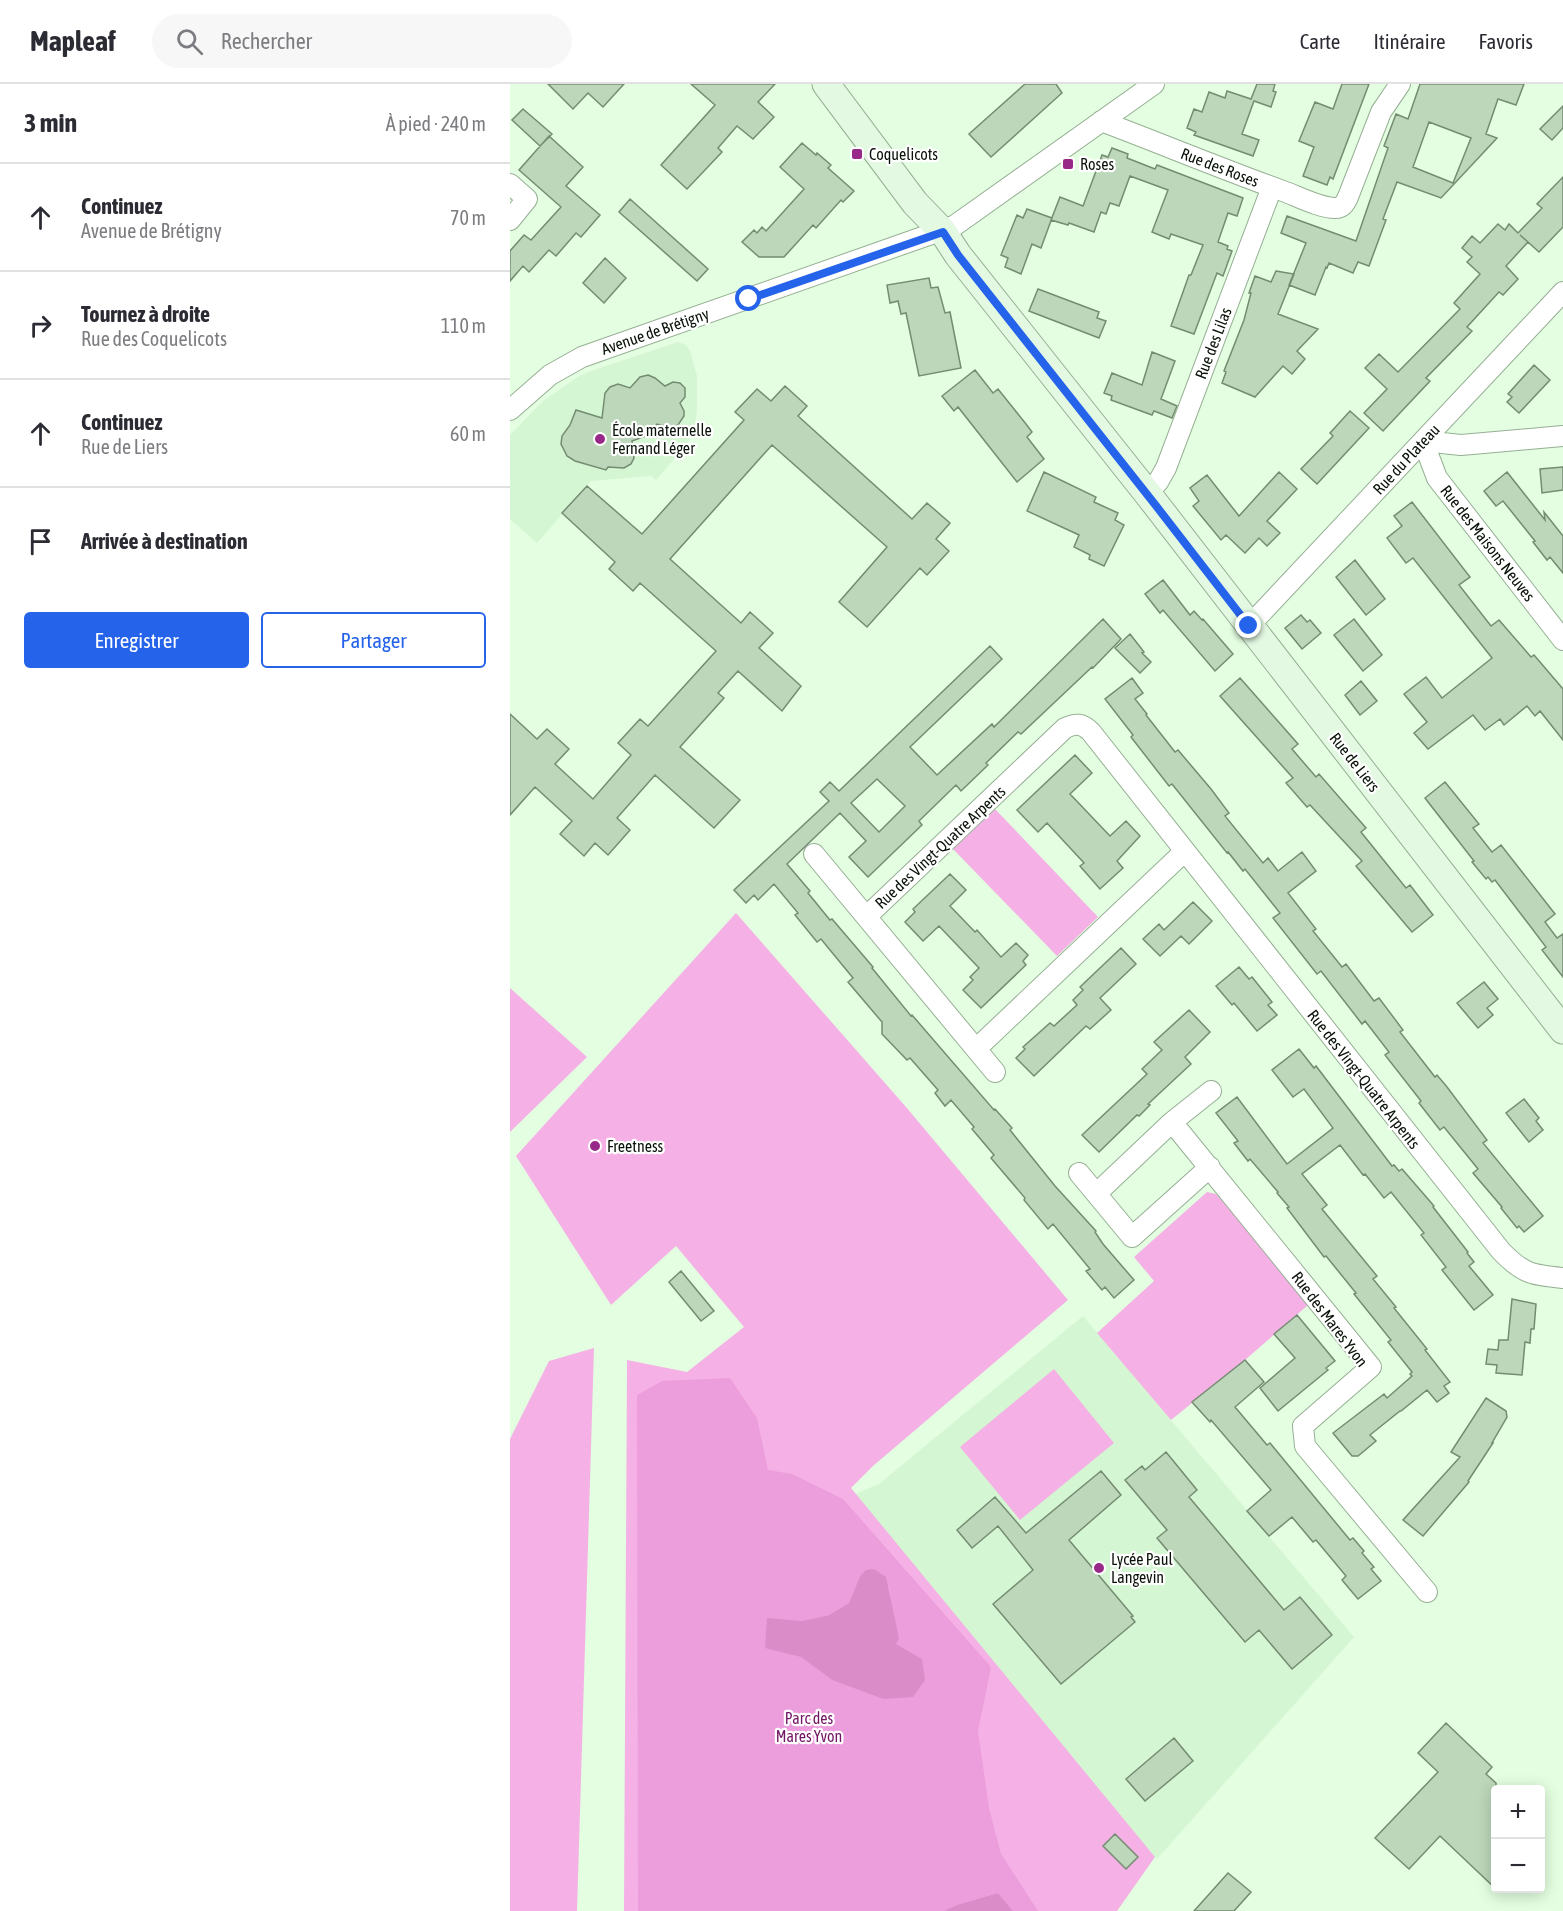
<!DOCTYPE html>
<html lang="fr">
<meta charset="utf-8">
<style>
:root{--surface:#fff;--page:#f7f7f7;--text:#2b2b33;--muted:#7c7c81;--line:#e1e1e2;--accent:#2563eb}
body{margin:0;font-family:"Asap Condensed",sans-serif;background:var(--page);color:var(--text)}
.controls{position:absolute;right:18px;bottom:18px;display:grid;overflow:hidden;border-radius:6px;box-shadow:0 3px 15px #0003}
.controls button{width:54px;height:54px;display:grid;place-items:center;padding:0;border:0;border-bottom:2px solid var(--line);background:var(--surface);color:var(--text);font:30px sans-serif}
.stop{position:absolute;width:18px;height:18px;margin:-14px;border:4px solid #2563eb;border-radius:50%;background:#fff}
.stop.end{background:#2563eb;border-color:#fff;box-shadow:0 2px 6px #0008}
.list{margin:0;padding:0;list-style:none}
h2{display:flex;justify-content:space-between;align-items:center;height:78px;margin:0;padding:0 24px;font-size:26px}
h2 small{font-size:20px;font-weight:400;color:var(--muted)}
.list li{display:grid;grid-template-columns:39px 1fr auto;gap:18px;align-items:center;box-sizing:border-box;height:108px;padding:0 24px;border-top:2px solid var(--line)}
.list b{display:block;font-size:22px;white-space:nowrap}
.list p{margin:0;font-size:20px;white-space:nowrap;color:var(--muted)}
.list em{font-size:20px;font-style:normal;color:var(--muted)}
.actions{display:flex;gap:12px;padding:18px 24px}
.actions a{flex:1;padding:14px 0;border:2px solid var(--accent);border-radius:6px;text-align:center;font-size:21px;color:var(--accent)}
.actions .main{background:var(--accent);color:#fff}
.icon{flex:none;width:33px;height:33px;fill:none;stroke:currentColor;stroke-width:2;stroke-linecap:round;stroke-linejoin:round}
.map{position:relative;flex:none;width:1053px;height:1827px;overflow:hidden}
header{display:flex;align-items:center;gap:36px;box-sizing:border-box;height:84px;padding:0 30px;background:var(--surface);border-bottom:2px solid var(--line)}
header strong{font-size:28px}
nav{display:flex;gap:33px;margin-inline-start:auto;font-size:21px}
.search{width:420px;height:54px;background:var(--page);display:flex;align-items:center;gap:15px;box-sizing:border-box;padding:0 21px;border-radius:33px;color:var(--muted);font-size:22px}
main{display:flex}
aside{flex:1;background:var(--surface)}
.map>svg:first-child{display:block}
</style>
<header>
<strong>Mapleaf</strong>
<div class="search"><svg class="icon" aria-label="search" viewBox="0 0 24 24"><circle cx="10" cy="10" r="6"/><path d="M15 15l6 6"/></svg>Rechercher</div>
<nav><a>Carte</a><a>Itinéraire</a><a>Favoris</a></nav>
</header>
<main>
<aside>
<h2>3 min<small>À pied · 240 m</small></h2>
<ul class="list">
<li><svg class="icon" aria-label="ahead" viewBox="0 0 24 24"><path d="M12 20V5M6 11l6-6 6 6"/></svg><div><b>Continuez</b><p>Avenue de Brétigny</p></div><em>70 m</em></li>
<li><svg class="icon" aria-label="right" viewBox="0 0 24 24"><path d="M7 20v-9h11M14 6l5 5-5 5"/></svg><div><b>Tournez à droite</b><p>Rue des Coquelicots</p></div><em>110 m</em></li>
<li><svg class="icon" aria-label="ahead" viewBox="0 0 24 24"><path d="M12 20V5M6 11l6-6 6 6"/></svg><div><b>Continuez</b><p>Rue de Liers</p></div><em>60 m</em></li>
<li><svg class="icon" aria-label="arrive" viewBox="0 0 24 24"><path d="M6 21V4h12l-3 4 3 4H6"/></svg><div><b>Arrivée à destination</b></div></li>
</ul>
<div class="actions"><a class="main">Enregistrer</a><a>Partager</a></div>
</aside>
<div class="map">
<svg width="1053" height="1827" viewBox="0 0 1053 1827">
<rect width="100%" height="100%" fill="#e3fee0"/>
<!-- built -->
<path fill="#d5f6d2" d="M 168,258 L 176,261 L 180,267 L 187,292 L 187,327 L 185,340 L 178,359 L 146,396 L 141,392 L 81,397 L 27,459 L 0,435 L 0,351 L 32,318 L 66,294 L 78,288 Z
M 573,1232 L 844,1553 L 647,1775 L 333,1415 L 369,1400 Z"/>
<!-- green -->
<path fill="#f5b1e5" d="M 485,725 L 588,833 L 547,872 L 443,765 Z
M 226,829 L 396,1023 L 558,1216 L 363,1382 L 341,1404 L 645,1773 L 607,1827 L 114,1827 L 117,1276 L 177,1288 L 234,1243 L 166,1162 L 101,1221 L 6,1072 Z
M 0,904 L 77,973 L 0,1048 Z
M 697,1108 L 706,1110 L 714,1119 L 798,1221 L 735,1276 L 661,1336 L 587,1249 L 644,1197 L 624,1173 Z
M 84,1264 L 67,1827 L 0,1827 L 0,1355 L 39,1277 Z
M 544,1285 L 604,1359 L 510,1436 L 450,1363 Z"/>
<!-- forest -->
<path fill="#ec9ddb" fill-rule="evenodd" d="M 220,1294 L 247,1334 L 258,1386 L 282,1390 L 333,1415 L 481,1583 L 468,1647 L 479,1724 L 491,1770 L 528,1827 L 503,1827 L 488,1809 L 447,1821 L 434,1827 L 128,1827 L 127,1311 L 152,1297 ZM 350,1492 L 379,1504 L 386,1560 L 412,1575 L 373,1615 L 322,1596 L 291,1573 L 257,1535 L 292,1537 L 319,1531 L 339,1519 Z"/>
<!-- water -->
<path fill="#da8cc9" d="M 364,1485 L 376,1493 L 389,1554 L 386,1560 L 412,1575 L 415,1596 L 403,1613 L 373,1615 L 322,1596 L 291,1573 L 255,1564 L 257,1534 L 292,1537 L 319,1531 L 339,1519 L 350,1492 L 356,1486 Z
M 488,1809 L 503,1827 L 434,1827 L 447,1821 Z"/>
<!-- building -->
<path fill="#bdd7ba" stroke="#748c72" stroke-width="1.5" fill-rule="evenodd" d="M 38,0 L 114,0 L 93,23 L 78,9 L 63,25 Z
M 181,0 L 265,0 L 248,18 L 264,33 L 243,55 L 227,42 L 208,64 L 212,68 L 177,105 L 151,81 L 205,21 Z
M 515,0 L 546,0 L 552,9 L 481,73 L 459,50 Z
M 747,0 L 765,0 L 763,7 L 766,8 L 761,23 L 744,17 L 732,50 L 749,56 L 743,72 L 684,51 L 686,48 L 677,44 L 684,25 L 692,28 L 699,8 L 715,14 L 717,7 L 741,15 Z
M 832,0 L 859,0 L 823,95 L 820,93 L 817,101 L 793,92 L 804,63 L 789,57 L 805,18 L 823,25 Z
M 910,0 L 1014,0 L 1006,21 L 988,15 L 976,50 L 987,54 L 931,114 L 887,98 L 873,135 L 876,136 L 859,182 L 848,178 L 843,189 L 819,179 L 817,184 L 816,183 L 805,211 L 779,201 L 796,159 L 771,149 L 777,132 L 846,157 L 878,64 L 874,62 L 886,30 L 898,35 ZM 919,38 L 961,54 L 943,99 L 903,83 Z
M 1053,22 L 1053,44 L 1042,56 L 1030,45 Z
M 13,25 L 42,50 L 30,62 L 2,36 Z
M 39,52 L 73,83 L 56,102 L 90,131 L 71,153 L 66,149 L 46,172 L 39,166 L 19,188 L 13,182 L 0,197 L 0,167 L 14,151 L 21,156 L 51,123 L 9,86 Z
M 292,59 L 306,71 L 307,69 L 321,81 L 318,84 L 344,107 L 333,118 L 331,116 L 306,144 L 303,141 L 274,173 L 249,173 L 232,158 L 244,146 L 247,149 L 252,143 L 256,147 L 294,105 L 270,83 Z
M 602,64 L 618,70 L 617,74 L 645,85 L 647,81 L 733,114 L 727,132 L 718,129 L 708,158 L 718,162 L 717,165 L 722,167 L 713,192 L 707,189 L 684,250 L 661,242 L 679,191 L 681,191 L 693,161 L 661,150 L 659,155 L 642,148 L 658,106 L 620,92 L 609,122 L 600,119 L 596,130 L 591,128 L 584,148 L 559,139 L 558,141 L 541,136 L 550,113 L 573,122 L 592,71 L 598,73 Z
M 1053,93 L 1053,143 L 1029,168 L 1010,151 L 1018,158 L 996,182 L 1008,195 L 993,211 L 989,208 L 957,243 L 962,247 L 916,294 L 920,297 L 873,347 L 854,329 L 877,305 L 855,284 L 869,270 L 888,288 L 950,225 L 944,219 L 970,190 L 957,178 L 962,173 L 952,164 L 962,152 L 970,159 L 988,140 L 995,146 L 999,140 L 1008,149 L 1032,124 L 1027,120 Z
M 120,115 L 198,185 L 187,197 L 109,128 Z
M 517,125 L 542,134 L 531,164 L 522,160 L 511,190 L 495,183 L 498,174 L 491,171 L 507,131 L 513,134 Z
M 95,174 L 116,194 L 94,219 L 73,199 Z
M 766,187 L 784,190 L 768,230 L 808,245 L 787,267 L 795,275 L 782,290 L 773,282 L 745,313 L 712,299 L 716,288 L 714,287 L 734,236 L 741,209 L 739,209 L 745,192 L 761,198 Z
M 419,194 L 421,204 L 428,203 L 435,229 L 440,228 L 451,284 L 409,292 L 396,229 L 391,230 L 388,217 L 380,219 L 377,201 Z
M 528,205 L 589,228 L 587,234 L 596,237 L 589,254 L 519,227 Z
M 642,268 L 665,277 L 651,315 L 667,322 L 662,334 L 644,327 L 642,331 L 601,316 L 602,312 L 594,309 L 602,289 L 632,301 Z
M 1024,281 L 1040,296 L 1009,329 L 997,318 L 1002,313 L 998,310 Z
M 465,286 L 483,309 L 488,305 L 516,340 L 522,348 L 517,353 L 534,375 L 507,398 L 448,323 L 444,327 L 432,312 Z
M 138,291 L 145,294 L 155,302 L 163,298 L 170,299 L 175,304 L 175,313 L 170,319 L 174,327 L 174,332 L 168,341 L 162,344 L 147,340 L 138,351 L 122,357 L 124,374 L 121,380 L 114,384 L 98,383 L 96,386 L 65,377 L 57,372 L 51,360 L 52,352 L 60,341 L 66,326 L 92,334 L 95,309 L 100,303 L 108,300 L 120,304 L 130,293 Z
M 275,302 L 297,322 L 288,332 L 402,435 L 417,419 L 440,439 L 426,455 L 439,467 L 417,491 L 410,484 L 357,543 L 329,518 L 377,463 L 262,361 L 160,475 L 231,539 L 240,528 L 263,549 L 249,564 L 291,602 L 272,627 L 228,587 L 208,609 L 214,614 L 170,663 L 230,716 L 204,744 L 145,691 L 107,734 L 120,746 L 98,771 L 85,759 L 74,772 L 50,750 L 62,737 L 25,703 L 0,731 L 0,630 L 27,655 L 37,645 L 59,665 L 45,680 L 83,715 L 121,671 L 108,659 L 130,635 L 138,642 L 206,567 L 130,499 L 123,507 L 99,485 L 105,478 L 52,429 L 77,402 L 132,450 L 234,336 L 225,328 L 247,305 L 261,317 Z
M 840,327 L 859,344 L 807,400 L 791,385 L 823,352 L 820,349 Z
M 1053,383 L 1053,406 L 1032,409 L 1030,385 Z
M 534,388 L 586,413 L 584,418 L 608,429 L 605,436 L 614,441 L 594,482 L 579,475 L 580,471 L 564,463 L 569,451 L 517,427 Z
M 769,388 L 787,405 L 757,437 L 770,449 L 757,462 L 749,454 L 735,469 L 716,451 L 711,456 L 683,422 L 689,417 L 680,404 L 697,391 L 729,432 Z
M 997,388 L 1035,436 L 1034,428 L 1053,452 L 1053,489 L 1040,473 L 1037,476 L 1023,458 L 1025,457 L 993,417 L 986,422 L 974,407 Z
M 902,418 L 960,493 L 949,501 L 981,542 L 989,536 L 1021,573 L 1024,571 L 1053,605 L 1053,656 L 1030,627 L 1025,632 L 1017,622 L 994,641 L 990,635 L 975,646 L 963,631 L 918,665 L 904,649 L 917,638 L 894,610 L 916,593 L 932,614 L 982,574 L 903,474 L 896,479 L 877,454 L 892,442 L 884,432 Z
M 845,476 L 875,515 L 856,531 L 826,493 Z
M 653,496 L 680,531 L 684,527 L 692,536 L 693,535 L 723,570 L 705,587 L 653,526 L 650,529 L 635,510 Z
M 791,531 L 797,538 L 800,536 L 811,549 L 792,565 L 775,544 Z
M 593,535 L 611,555 L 583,584 L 582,583 L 511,650 L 508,648 L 476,679 L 478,681 L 451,707 L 446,701 L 409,737 L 412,741 L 358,793 L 339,773 L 356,757 L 330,729 L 277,780 L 300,807 L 298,809 L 320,836 L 322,835 L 363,883 L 362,884 L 401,932 L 402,931 L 484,1026 L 485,1025 L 502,1044 L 500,1046 L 545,1102 L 586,1147 L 585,1148 L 593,1160 L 624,1196 L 604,1214 L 595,1203 L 592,1206 L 576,1187 L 580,1185 L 543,1140 L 538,1145 L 514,1116 L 515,1114 L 481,1074 L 484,1071 L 462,1045 L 464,1043 L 441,1016 L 435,1022 L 425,1009 L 428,1006 L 400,974 L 397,976 L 372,950 L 372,938 L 338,898 L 343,894 L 311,855 L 307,858 L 285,831 L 288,829 L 264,800 L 248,816 L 244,811 L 236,819 L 224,806 L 319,717 L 310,708 L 320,698 L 329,707 L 480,562 L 492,575 L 400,663 L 427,691 L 482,640 L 484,643 ZM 367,695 L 395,722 L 369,748 L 341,719 Z
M 844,535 L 872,571 L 853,587 L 824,551 Z
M 620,550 L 634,568 L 632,569 L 641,578 L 630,589 L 605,564 Z
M 622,594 L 633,609 L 625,615 L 637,630 L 636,631 L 665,668 L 668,666 L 701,705 L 719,729 L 715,732 L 753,779 L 758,774 L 768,787 L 792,768 L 806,787 L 778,809 L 806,845 L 803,847 L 832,883 L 836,880 L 864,917 L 869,914 L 893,946 L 890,948 L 925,993 L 927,991 L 937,1003 L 977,1056 L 973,1059 L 1033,1132 L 1014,1148 L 1009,1142 L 1007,1144 L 991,1124 L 992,1123 L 963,1089 L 968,1085 L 934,1043 L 930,1046 L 909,1019 L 911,1017 L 875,971 L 879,968 L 855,937 L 852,940 L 811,887 L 807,890 L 763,834 L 770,829 L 735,785 L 733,787 L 718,768 L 717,769 L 662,700 L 659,702 L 621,653 L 623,651 L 595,615 Z
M 730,594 L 788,660 L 782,665 L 806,693 L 809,690 L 856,744 L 851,748 L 896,804 L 900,801 L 923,831 L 902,848 L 846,782 L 852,777 L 800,721 L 797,723 L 776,699 L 783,694 L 710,612 Z
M 851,597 L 867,617 L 850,631 L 835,611 Z
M 565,671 L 582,689 L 560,710 L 600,752 L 616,737 L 630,752 L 607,777 L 613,784 L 590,805 L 570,782 L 574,779 L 537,739 L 528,748 L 507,726 Z
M 935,698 L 969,740 L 963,744 L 982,768 L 991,761 L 1045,830 L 1035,838 L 1047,854 L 1053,850 L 1053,893 L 1032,866 L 1036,863 L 985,796 L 982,798 L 978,793 L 976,795 L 962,778 L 964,777 L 915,714 Z
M 440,790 L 456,806 L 440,822 L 465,848 L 467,846 L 491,873 L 506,859 L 518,871 L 513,877 L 516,881 L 471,924 L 453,906 L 463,896 L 460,893 L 469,884 L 429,842 L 413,857 L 395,838 L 405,828 L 403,825 Z
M 683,818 L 702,837 L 679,860 L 671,852 L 650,872 L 633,855 L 649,840 L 654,846 Z
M 611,864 L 626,880 L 590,914 L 601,926 L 580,945 L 576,942 L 524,992 L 506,974 L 515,965 L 513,963 L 540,939 L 544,942 L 567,921 L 563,916 L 573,906 L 570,903 Z
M 729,883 L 739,895 L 742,893 L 762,918 L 758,921 L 767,931 L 747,947 L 724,919 L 722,921 L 706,902 Z
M 974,898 L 988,915 L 977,924 L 983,931 L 968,944 L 947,919 Z
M 679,926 L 700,948 L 675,973 L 681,980 L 638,1020 L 640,1021 L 629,1032 L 627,1031 L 589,1068 L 572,1051 L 637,990 L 632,985 L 652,966 L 644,958 Z
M 789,965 L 804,984 L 806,982 L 882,1082 L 884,1081 L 889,1087 L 892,1085 L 924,1122 L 923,1123 L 958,1168 L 957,1169 L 964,1178 L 959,1182 L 983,1211 L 964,1226 L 932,1186 L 936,1183 L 911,1151 L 914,1149 L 881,1108 L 874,1114 L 855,1090 L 853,1091 L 830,1061 L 792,1090 L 817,1121 L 812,1125 L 867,1192 L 863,1195 L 886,1223 L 884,1224 L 917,1265 L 915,1266 L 940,1298 L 934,1302 L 939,1309 L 927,1318 L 917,1306 L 891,1327 L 890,1327 L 860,1351 L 866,1357 L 848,1372 L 842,1372 L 823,1349 L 874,1310 L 877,1314 L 902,1292 L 900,1290 L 902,1288 L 878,1258 L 881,1256 L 844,1210 L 846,1209 L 816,1172 L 814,1173 L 777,1124 L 779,1123 L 767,1109 L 768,1108 L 740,1075 L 738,1077 L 724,1059 L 728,1057 L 706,1029 L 727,1013 L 777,1080 L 823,1044 L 794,1005 L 783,1013 L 762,986 Z
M 1014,1015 L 1029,1034 L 1026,1037 L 1033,1046 L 1019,1058 L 996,1029 Z
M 171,1187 L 204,1227 L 191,1237 L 159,1198 Z
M 1002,1215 L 1026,1220 L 1024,1245 L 1021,1245 L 1020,1259 L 1015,1258 L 1012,1291 L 986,1289 L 987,1281 L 976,1280 L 978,1265 L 988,1266 L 989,1256 L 998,1256 Z
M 787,1231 L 825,1277 L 816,1284 L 818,1286 L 768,1327 L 750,1304 L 785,1274 L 764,1250 Z
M 735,1276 L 754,1298 L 725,1323 L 757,1361 L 760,1359 L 840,1456 L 843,1454 L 854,1467 L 852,1469 L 864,1483 L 861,1485 L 871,1497 L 848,1515 L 832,1496 L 836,1492 L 806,1456 L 803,1458 L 782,1433 L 759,1452 L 737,1427 L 761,1406 L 701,1336 L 700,1338 L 682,1318 Z
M 976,1314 L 996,1327 L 997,1333 L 982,1359 L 983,1359 L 958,1397 L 959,1398 L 913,1452 L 893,1436 L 950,1373 L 941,1368 Z
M 656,1368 L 687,1406 L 679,1413 L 774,1526 L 790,1513 L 822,1551 L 782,1585 L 749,1546 L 735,1558 L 647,1454 L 657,1446 L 615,1396 L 632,1382 L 635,1386 Z
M 591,1387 L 611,1411 L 559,1456 L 623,1532 L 621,1533 L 625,1538 L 551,1600 L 483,1520 L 523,1486 L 488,1442 L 462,1464 L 447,1446 L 485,1413 L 516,1449 Z
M 936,1639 L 982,1683 L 976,1690 L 986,1699 L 986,1805 L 930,1752 L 899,1785 L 865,1754 L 928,1688 L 908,1669 Z
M 664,1654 L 683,1677 L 635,1717 L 616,1695 Z
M 605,1750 L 628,1773 L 616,1785 L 593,1762 Z
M 718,1789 L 741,1808 L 724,1827 L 684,1827 Z"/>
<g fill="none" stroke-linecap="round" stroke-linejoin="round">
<!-- street casing -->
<g stroke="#96af94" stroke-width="22">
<path id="street" d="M 591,37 C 652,60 712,85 773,107 C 787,112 810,124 825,124 C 833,124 835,119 838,113 L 871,28 L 890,0
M 0,100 L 17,115 L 0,136
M 0,326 L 40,291 L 72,273 L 444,142 L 644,0
M 1053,352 L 951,361 L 913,357 L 927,394 L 1053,556
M 637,409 L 648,398 L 656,384 L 762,103
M 739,542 L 1053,208
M 304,770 L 485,988
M 357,832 L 555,644 C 566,639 572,639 581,648 L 991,1167 C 1013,1190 1022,1191 1053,1194
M 466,965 L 675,767
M 662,1038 L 861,1283 L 793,1342 L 795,1362 L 917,1508
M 569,1089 L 622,1153 L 700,1083
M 587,1109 L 662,1038 L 701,1007"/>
</g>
<!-- secondary casing -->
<g stroke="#96af94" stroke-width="29">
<path id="secondary" d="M 316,0 L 405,119 L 433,148 L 448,171 L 637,409 L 1053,946"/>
</g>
<!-- street -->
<use href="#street" stroke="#fff" stroke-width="20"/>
<!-- secondary -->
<use href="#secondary" stroke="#e3f9e2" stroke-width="27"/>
</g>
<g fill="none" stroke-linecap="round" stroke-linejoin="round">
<!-- route -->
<path stroke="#2563eb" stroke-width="8" d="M 239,215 L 433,148 L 448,171 L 647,423 L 739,542"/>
</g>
<!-- markers -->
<g fill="#982988" stroke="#fff" stroke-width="2">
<rect x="341" y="64" width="12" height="12" rx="3"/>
<rect x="552" y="74" width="12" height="12" rx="3"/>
<circle cx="90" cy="355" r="6"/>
<circle cx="85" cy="1062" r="6"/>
<circle cx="589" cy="1484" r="6"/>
</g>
<g text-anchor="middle" stroke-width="4.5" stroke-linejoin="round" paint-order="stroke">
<!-- poi labels -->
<g font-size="16" fill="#091208" stroke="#fff" text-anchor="start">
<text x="359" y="76">Coquelicots</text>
<text x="570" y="86">Roses</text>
<text x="102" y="352">École maternelle<tspan x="102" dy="18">Fernand Léger</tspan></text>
<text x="97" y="1068">Freetness</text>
<text x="601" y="1481">Lycée Paul<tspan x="601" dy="18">Langevin</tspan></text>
</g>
<!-- street labels -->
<g font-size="16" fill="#091208" stroke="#fff">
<text transform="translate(710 83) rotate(21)" y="6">Rue des Roses</text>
<text transform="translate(145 247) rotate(-19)" y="6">Avenue de Brétigny</text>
<text transform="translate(703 259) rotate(-69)" y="6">Rue des Lilas</text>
<text transform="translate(896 375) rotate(-47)" y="6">Rue du Plateau</text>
<text transform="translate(978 459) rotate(52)" y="6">Rue des Maisons Neuves</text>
<text transform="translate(845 678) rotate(52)" y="6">Rue de Liers</text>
<text transform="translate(430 763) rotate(-43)" y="6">Rue des Vingt-Quatre Arpents</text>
<text transform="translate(854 995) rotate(52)" y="6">Rue des Vingt-Quatre Arpents</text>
<text transform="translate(820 1235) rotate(53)" y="6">Rue des Mares Yvon</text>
</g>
<!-- park labels -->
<g font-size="16" fill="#711564" stroke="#fff">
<text x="299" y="1640">Parc des<tspan x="299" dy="18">Mares Yvon</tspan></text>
</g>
</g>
</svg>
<div class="controls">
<button>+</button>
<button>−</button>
</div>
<div class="stop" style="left:239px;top:215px"></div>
<div class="stop end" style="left:739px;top:542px"></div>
</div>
</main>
